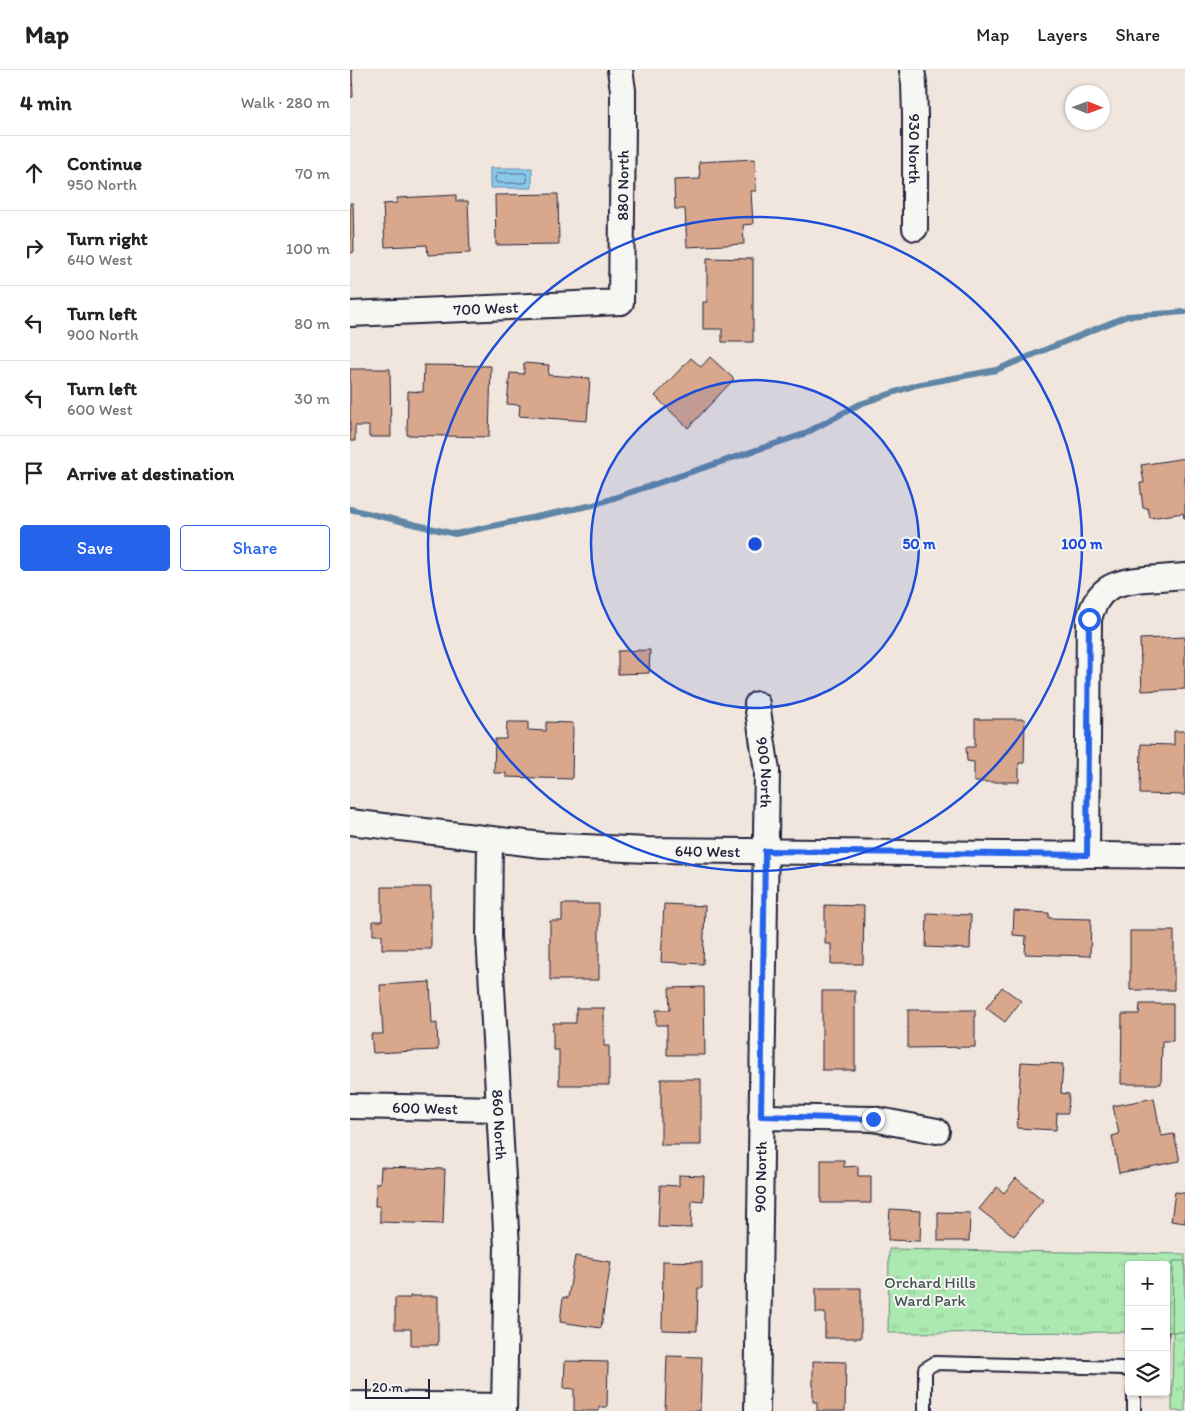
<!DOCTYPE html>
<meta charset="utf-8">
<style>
:root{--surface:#fff;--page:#f6f6f6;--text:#222;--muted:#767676;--line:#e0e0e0;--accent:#2563eb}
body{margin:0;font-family:Itim,sans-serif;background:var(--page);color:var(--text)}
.controls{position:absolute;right:15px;bottom:15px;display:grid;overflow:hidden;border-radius:5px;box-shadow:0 1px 4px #0004}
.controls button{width:45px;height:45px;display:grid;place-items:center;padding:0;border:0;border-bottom:1px solid var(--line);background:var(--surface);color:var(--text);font:25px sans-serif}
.compass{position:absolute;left:715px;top:15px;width:45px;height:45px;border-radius:50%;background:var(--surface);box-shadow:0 1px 4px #0004;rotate:91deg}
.scale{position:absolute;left:15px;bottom:12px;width:65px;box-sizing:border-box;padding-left:5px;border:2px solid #22223b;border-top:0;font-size:14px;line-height:18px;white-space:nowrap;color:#22223b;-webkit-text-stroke:4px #f6f6f2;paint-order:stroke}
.stop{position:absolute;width:15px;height:15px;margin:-11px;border:4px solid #2563eb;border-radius:50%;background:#fff}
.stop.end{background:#2563eb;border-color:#fff;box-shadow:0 1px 5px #0008}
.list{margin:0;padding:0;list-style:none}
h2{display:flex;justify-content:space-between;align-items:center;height:65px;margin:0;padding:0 20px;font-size:21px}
h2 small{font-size:16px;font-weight:400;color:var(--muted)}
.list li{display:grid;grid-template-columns:32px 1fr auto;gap:15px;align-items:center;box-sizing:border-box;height:75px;padding:0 20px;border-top:1px solid var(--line)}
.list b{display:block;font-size:19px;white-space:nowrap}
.list p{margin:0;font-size:16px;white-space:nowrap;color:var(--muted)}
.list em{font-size:16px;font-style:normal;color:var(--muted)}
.actions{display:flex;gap:10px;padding:15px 20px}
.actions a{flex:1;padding:11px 0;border:1px solid var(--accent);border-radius:5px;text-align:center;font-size:18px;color:var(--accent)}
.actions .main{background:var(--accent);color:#fff}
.icon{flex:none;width:28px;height:28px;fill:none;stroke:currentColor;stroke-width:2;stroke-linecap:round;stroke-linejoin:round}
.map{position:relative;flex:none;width:835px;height:1341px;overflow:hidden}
header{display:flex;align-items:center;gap:30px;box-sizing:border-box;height:70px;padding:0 25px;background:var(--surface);border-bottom:1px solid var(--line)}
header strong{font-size:24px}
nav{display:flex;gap:28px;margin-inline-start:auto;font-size:18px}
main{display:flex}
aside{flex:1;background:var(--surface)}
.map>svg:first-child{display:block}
</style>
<header>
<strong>Map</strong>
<nav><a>Map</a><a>Layers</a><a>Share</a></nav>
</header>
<main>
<aside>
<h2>4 min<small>Walk · 280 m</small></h2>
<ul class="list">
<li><svg class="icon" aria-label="ahead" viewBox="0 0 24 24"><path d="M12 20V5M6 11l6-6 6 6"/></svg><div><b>Continue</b><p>950 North</p></div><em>70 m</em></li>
<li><svg class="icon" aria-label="right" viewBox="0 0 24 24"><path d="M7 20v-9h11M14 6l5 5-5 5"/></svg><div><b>Turn right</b><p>640 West</p></div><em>100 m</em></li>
<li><svg class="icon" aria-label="left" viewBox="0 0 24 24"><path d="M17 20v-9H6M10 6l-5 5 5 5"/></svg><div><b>Turn left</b><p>900 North</p></div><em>80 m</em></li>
<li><svg class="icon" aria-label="left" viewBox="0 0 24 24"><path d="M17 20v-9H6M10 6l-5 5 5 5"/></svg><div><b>Turn left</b><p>600 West</p></div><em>30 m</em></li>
<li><svg class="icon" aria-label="arrive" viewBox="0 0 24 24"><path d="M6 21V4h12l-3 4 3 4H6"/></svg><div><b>Arrive at destination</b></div></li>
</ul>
<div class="actions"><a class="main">Save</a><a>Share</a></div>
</aside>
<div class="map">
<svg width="835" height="1341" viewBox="0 0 835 1341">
<defs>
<pattern id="grass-tufts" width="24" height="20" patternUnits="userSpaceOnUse" patternTransform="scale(1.25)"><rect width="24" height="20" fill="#abe9b1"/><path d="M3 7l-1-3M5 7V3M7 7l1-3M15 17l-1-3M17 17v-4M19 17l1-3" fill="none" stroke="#93c899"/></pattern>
</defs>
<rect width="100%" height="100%" fill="#f0e6de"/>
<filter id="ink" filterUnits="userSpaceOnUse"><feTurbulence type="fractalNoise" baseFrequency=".02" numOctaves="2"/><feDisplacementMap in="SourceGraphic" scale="10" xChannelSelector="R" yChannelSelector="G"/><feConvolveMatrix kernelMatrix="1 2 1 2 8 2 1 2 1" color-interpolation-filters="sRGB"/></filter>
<g filter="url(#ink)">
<!-- grass -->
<path fill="url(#grass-tufts)" stroke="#668676" d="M 539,1179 L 835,1184 L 835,1341 L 822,1341 L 823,1262 L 816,1262 L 816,1195 L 779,1195 L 779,1262 L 538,1263 Z"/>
<!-- garden -->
<path fill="#abe9b1" stroke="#668676" d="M 823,1191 L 835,1191 L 835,1262 L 822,1262 Z"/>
<!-- water -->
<path fill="#8bc9ec" stroke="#6186a5" d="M 140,98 L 182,98 L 182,118 L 140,118 Z"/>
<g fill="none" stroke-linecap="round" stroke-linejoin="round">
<!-- shore -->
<path stroke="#4c6582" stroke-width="1" d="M 147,103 L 175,103 L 177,105 L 177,112 L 174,113 L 147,113 L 145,110 Z"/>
<!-- stream -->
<path stroke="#6186a5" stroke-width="6" d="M 0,439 L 105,464 L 243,435 L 454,364 L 510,334 L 566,315 L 646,300 L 777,246 L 835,242"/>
</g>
<!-- building -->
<path fill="#d9a78c" stroke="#22223b" d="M 0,0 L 2,0 L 3,27 L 0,27 Z
M 405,89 L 406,121 L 401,121 L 403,154 L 393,155 L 394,174 L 337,177 L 335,139 L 325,139 L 324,110 L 350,109 L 349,92 Z
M 208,124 L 209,174 L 146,175 L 145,125 Z
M 106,125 L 106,131 L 118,131 L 120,183 L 78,185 L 77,175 L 35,177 L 33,134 L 47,133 L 47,128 Z
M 0,133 L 3,133 L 4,182 L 0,183 Z
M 357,188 L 403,189 L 403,272 L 372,272 L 372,259 L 353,259 L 353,232 L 357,232 Z
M 360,287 L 384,309 L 338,358 L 305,326 L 341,288 L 351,297 Z
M 174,293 L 199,295 L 198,305 L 240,308 L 237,351 L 169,346 L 170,335 L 157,334 L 160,303 L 174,304 Z
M 74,295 L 141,296 L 139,367 L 57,365 L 58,321 L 73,322 Z
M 0,299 L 40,299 L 41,367 L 19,367 L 19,356 L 5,356 L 5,371 L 0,371 Z
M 835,388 L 835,448 L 834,448 L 833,443 L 800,448 L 798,438 L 793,438 L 790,413 L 794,413 L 791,395 Z
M 835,567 L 835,619 L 792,621 L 790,569 Z
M 300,580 L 299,603 L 268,604 L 268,581 Z
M 625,649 L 675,649 L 674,693 L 669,693 L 669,712 L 624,712 L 624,692 L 617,691 L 616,677 L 625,677 Z
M 157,652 L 178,652 L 178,660 L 196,661 L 196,652 L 223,653 L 222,709 L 156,707 L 156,703 L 144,703 L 145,669 L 156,669 Z
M 824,661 L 835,661 L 835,725 L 790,724 L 791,674 L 824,675 Z
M 32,817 L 81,817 L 81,879 L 32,879 L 32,865 L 23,865 L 23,851 L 32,851 Z
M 212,834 L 249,834 L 249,910 L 200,910 L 200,851 L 212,851 Z
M 314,834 L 355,836 L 353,894 L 311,892 Z
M 475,835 L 514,836 L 513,894 L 481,894 L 481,874 L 475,874 Z
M 664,841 L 699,843 L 699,848 L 741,849 L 740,886 L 675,884 L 676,866 L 663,865 Z
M 577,843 L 621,845 L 620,879 L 576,877 Z
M 780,861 L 824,861 L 824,920 L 780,920 Z
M 80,912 L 82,954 L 87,953 L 88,980 L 23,983 L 21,964 L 33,964 L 30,915 Z
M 354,917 L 355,985 L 317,985 L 317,955 L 306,955 L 306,940 L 320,940 L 319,918 Z
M 652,917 L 671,931 L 655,952 L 636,938 Z
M 472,921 L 505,921 L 505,1000 L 472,1000 Z
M 790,934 L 823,934 L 823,971 L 812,971 L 811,1014 L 771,1014 L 772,944 L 789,944 Z
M 226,938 L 254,938 L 254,976 L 259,976 L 259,1015 L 209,1015 L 209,980 L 203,980 L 203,953 L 226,953 Z
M 558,940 L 625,940 L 625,977 L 558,978 Z
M 671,992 L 713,994 L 711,1023 L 719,1024 L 718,1043 L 707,1043 L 706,1060 L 667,1058 Z
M 311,1009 L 351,1009 L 351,1075 L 311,1075 Z
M 804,1028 L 811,1066 L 824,1064 L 830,1091 L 769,1103 L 762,1066 L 769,1064 L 763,1036 Z
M 471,1090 L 494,1090 L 494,1097 L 508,1096 L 508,1106 L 521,1106 L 521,1133 L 471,1133 Z
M 31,1097 L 95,1099 L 93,1154 L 30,1152 L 30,1136 L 25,1136 L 26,1113 L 30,1113 Z
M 329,1105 L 354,1106 L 353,1131 L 342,1130 L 341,1158 L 308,1157 L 310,1115 L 329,1116 Z
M 666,1108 L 693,1130 L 664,1166 L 629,1139 L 647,1117 L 654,1123 Z
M 825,1122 L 835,1123 L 835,1153 L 821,1151 Z
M 540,1139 L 571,1141 L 570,1171 L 538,1170 Z
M 588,1142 L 620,1143 L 619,1171 L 588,1171 Z
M 225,1186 L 261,1192 L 251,1258 L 210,1252 L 213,1227 L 218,1228 Z
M 313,1191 L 352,1192 L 352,1218 L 348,1218 L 347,1261 L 312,1260 Z
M 466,1218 L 511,1218 L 511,1268 L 475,1268 L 475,1243 L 466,1243 Z
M 60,1226 L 88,1226 L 88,1275 L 61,1275 L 61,1259 L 45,1259 L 45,1228 L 60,1228 Z
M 816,1262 L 819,1262 L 818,1283 L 816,1283 Z
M 317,1286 L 352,1287 L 350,1341 L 315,1341 Z
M 215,1291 L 258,1292 L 257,1337 L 249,1337 L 249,1341 L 224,1341 L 224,1319 L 214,1318 Z
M 463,1291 L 496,1292 L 495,1341 L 467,1341 L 467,1332 L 463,1332 Z"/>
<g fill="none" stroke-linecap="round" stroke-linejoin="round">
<!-- service casing -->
<g stroke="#22223b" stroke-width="16">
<path id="service" d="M 575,1341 L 575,1299 L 585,1293 L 773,1298 L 779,1301
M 784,1341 L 784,1322"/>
</g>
<!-- minor casing -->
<g stroke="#22223b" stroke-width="28">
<g id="minor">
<path id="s1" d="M 562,0 L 564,13 L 565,46 L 565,158"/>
<path id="s2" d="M 0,244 L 271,232 L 273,52 L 273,20 L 270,0"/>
<path id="s3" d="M 407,634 L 417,701 L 407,1341"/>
<path id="s4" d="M 0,752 L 192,775 L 297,780 L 835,786"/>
<path id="s5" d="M 140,769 L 139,866 L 157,1177 L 154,1341"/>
<path d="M 737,785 L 739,549 C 748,516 765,512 796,509 C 809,508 822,507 835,506"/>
<path id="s6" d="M 0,1036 L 149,1039"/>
<path d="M 411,1047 L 523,1049 L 587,1061"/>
<path d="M 0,1334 L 154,1336"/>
</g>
</g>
<!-- service -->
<use href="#service" stroke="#f6f6f2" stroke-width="12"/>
<!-- minor -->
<use href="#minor" stroke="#f6f6f2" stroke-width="24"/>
</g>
</g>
<g fill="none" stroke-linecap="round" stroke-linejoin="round" filter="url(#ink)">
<!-- route -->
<path stroke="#2563eb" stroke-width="6" d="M 523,1049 L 411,1046 L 415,781 L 737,785 L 739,549"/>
</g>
<!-- distance rings -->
<circle cx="405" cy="474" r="164" fill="#1d4ed8" fill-opacity=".12"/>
<g fill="none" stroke="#1d4ed8" stroke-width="2.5">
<circle cx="405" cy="474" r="164"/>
<circle cx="405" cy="474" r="327"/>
</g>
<g text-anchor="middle" stroke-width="4" stroke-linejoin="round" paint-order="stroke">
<!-- street labels -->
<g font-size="16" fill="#22223b" stroke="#f6f6f2">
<text dy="6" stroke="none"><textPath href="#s1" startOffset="79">930 North</textPath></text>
<text dy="6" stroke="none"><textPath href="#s2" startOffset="388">880 North</textPath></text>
<text dy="6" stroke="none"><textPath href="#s2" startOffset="136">700 West</textPath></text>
<text dy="6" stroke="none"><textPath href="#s3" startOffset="69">900 North</textPath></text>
<text dy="6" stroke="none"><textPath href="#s4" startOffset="359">640 West</textPath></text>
<text dy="6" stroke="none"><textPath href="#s6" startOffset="75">600 West</textPath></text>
<text dy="6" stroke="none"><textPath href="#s5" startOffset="286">860 North</textPath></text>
<text transform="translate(410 1107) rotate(-89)" y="6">900 North</text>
</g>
<!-- park labels -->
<g font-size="16" fill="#445458" stroke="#f6f6f2">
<text x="580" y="1218">Orchard Hills<tspan x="580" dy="18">Ward Park</tspan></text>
</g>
</g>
<circle cx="405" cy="474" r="8" fill="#1d4ed8" stroke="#f6f6f2" stroke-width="2.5"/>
<g font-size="15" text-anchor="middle" font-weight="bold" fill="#1d4ed8" stroke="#f6f6f2" stroke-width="4" stroke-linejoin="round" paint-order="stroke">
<text x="569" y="479">50 m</text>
<text x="732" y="479">100 m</text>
</g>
</svg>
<div class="controls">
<button>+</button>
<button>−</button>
<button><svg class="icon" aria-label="layers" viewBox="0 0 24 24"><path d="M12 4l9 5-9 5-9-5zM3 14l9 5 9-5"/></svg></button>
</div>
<svg class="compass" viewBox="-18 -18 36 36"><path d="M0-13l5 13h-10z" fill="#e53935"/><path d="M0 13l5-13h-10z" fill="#767676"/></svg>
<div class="scale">20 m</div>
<div class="stop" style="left:739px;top:549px"></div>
<div class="stop end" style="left:523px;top:1049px"></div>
</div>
</main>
